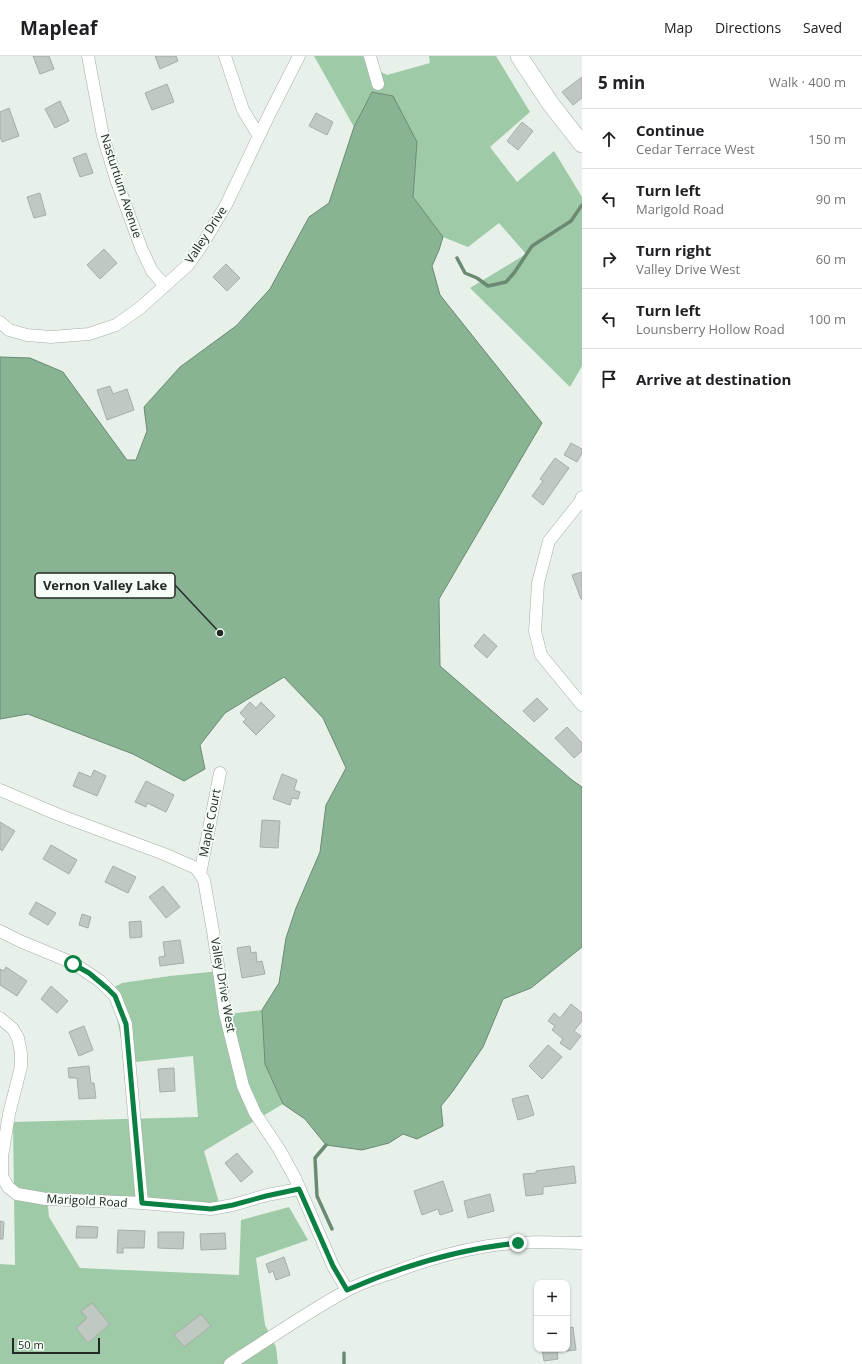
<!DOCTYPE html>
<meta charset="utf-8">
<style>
:root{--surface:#fff;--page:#f2f2f2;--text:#202124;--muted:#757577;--line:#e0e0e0}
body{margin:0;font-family:"Open Sans",sans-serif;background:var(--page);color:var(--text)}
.controls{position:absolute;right:12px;bottom:12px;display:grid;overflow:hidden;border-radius:8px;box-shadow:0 1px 3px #0004}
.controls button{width:36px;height:36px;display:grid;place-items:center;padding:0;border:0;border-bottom:1px solid var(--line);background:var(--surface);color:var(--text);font:20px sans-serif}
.scale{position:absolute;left:12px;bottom:10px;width:88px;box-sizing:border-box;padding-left:4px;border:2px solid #252926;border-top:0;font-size:11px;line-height:14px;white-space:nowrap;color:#252926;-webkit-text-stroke:3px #f5fef6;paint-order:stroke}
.stop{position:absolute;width:12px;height:12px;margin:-9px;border:3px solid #0b8043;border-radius:50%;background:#fff}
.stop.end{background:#0b8043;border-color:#fff;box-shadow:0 1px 4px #0008}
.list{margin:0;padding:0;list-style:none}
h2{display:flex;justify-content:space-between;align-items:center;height:52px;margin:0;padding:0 16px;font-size:17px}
h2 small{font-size:13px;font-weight:400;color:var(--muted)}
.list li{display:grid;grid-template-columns:26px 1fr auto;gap:12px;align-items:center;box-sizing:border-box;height:60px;padding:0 16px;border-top:1px solid var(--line)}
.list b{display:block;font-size:15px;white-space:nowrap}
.list p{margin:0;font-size:13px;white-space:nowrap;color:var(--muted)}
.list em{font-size:13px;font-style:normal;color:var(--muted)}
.icon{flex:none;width:22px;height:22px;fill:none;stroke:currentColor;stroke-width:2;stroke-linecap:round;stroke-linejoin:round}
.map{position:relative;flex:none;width:582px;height:1308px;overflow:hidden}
header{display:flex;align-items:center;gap:24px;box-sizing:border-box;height:56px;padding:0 20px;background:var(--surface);border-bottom:1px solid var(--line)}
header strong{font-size:19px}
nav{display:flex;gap:22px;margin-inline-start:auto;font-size:14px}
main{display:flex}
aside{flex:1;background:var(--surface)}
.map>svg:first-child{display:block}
</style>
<header>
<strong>Mapleaf</strong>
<nav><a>Map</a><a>Directions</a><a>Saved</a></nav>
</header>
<main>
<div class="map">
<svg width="582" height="1308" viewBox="0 0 582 1308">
<rect width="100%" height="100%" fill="#e7f1e9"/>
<!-- forest -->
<path fill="#9ecaa8" d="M 314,0 L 363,0 L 366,8 L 387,19 L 430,7 L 429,0 L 496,0 L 530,56 L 490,91 L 517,126 L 554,95 L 582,141 L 582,310 L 570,331 L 470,232 L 526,198 L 499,167 L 468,191 L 443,181 L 413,141 L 417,86 L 372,36 L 354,71 Z
M 220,915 L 229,958 L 262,954 L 265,1008 L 283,1048 L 204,1095 L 220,1150 L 47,1142 L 49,1161 L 80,1212 L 239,1219 L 241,1164 L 289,1151 L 308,1184 L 256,1202 L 265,1269 L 276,1291 L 278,1308 L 0,1308 L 0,1208 L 15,1209 L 13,1066 L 198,1061 L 193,1000 L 126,1007 L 111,933 L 122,927 L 170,920 Z"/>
<!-- water -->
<path fill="#89b493" stroke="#6b8a72" d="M 372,36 L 393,40 L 417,86 L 413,141 L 443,181 L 439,194 L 432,210 L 440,239 L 542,367 L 439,543 L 440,610 L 572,724 L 582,731 L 582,891 L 531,932 L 503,943 L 483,991 L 453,1035 L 441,1050 L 443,1070 L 417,1083 L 403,1078 L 389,1087 L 362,1094 L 326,1089 L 305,1063 L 283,1048 L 265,1008 L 262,954 L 279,927 L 286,882 L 296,852 L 320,796 L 326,749 L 346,712 L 323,662 L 284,621 L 225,657 L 200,689 L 205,713 L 184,725 L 133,698 L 28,658 L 0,663 L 0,301 L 30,302 L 63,316 L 127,404 L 136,404 L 147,375 L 144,351 L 180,311 L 236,270 L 270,233 L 309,161 L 329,147 L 354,71 Z"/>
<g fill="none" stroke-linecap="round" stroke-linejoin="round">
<!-- stream -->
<path stroke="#6b8a72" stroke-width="3.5" d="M 457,202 L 465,217 L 477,222 L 488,230 L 506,226 L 514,217 L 532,190 L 571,165 L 582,149
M 326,1089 L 315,1102 L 317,1140 L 332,1173
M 344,1308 L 344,1297"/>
</g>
<!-- building -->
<path fill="#bfc8c1" stroke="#a5aea7" d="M 33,0 L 49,0 L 54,13 L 40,18 Z
M 155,0 L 176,0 L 178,5 L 160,13 Z
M 582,21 L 582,42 L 573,49 L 562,36 Z
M 167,28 L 174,46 L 152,54 L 145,37 Z
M 60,45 L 69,65 L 55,72 L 45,53 Z
M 9,52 L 19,80 L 2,86 L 0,81 L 0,56 Z
M 316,57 L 333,66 L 327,79 L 309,70 Z
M 522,66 L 533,75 L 518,94 L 507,85 Z
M 86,97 L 93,117 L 80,121 L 73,102 Z
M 40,137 L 46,159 L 34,162 L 27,141 Z
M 104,193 L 117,207 L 100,223 L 87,209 Z
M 226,208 L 240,222 L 227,235 L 213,221 Z
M 110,330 L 113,338 L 127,333 L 134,354 L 107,364 L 97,334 Z
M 571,387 L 582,393 L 582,397 L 577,406 L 564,399 Z
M 555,402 L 569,412 L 543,449 L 532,440 L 543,425 L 540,423 Z
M 582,516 L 582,543 L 581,543 L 572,519 Z
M 484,578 L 497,590 L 487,602 L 474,590 Z
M 537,642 L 548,653 L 534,666 L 523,655 Z
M 250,646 L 256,652 L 261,646 L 275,660 L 256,679 L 243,666 L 246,663 L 240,657 Z
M 567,671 L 582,687 L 582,695 L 574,702 L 555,682 Z
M 94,714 L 106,720 L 97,740 L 73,730 L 79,716 L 91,721 Z
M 282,718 L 297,724 L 294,734 L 300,736 L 298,743 L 292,742 L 290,749 L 273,743 Z
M 146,725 L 174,739 L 166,756 L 147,747 L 146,751 L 135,746 Z
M 262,764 L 280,765 L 278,792 L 260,791 Z
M 0,766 L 15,775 L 2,795 L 0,793 Z
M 51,789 L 77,804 L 69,818 L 43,803 Z
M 113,810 L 136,821 L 128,837 L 105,826 Z
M 163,830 L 180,851 L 166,862 L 149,841 Z
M 36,846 L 56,857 L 48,869 L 29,858 Z
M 82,858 L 91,861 L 88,872 L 79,869 Z
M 141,865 L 142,881 L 130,882 L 129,866 Z
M 180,884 L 184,907 L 160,910 L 159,901 L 165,900 L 163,886 Z
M 250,890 L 251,897 L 256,896 L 257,906 L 262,905 L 265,918 L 242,922 L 237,892 Z
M 6,911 L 27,925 L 17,940 L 0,929 L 0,913 L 4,915 Z
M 51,930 L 68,945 L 57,957 L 41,943 Z
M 571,948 L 582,957 L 582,965 L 574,975 L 581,980 L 570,994 L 560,987 L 563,983 L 552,974 L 555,970 L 548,965 L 554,957 L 560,962 Z
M 84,970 L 93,994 L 79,1000 L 69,976 Z
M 548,989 L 562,1001 L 542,1023 L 529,1010 Z
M 89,1010 L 91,1027 L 94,1027 L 96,1042 L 79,1043 L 77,1022 L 69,1022 L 68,1012 Z
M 174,1012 L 175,1035 L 160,1036 L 158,1013 Z
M 528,1039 L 534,1059 L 518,1064 L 512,1043 Z
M 237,1097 L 253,1116 L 241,1126 L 225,1107 Z
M 574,1110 L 576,1127 L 543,1131 L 543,1138 L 526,1140 L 523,1118 L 536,1117 L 536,1115 Z
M 443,1125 L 453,1155 L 440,1159 L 438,1153 L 422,1159 L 414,1135 Z
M 490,1138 L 494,1155 L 468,1162 L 464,1145 Z
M 0,1165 L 4,1166 L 3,1183 L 0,1183 Z
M 77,1170 L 98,1171 L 97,1182 L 76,1182 Z
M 118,1174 L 145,1175 L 144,1192 L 123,1192 L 123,1197 L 117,1197 Z
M 158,1176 L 184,1176 L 183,1193 L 158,1192 Z
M 225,1177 L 226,1193 L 201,1194 L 200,1178 Z
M 284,1201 L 290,1219 L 276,1224 L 273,1215 L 269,1217 L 266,1208 Z
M 92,1247 L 110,1268 L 88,1287 L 76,1272 L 87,1262 L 81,1255 Z
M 201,1258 L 211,1270 L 184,1291 L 174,1279 Z
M 573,1271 L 576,1294 L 557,1296 L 558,1303 L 544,1305 L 542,1293 L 567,1293 L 567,1272 Z"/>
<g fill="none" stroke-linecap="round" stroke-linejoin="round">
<!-- street casing -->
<g stroke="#a4ada6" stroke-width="13">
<path id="street" d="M 88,0 L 103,80 L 117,126 L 142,194 L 152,215 L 165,230
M 225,0 L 243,54 L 259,80
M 370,0 L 378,28
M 0,266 L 9,274 L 27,279 L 51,281 L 89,278 L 116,269 L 140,252 L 188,209 L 202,189 L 226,149 L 270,57 L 299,0
M 582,441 L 580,446 L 549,485 L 538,527 L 535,575 L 541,599 L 582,649
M 0,734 L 59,759 L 164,798 L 196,812 L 204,824 L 213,875 L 225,957 L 243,1030 L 255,1057 L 279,1093 L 296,1124 L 333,1210 L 347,1234
M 200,818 L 220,717
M 0,875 L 20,885 L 73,907 L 100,925 L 115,940 L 126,968 L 142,1147
M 0,962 L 13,973 L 18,982 L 21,997 L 21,1011 L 9,1058 L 2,1101 L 2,1120 L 8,1131 L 17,1138 L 46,1143 L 142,1147 L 211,1153 L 233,1149 L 267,1139 L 299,1133
M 230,1308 C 268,1283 306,1257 346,1235 C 362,1226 380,1221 397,1215 C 426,1204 457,1195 488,1190 C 519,1185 551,1186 582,1187"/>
</g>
<!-- secondary casing -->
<g stroke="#a4ada6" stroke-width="18">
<path id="secondary" d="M 519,0 L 550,47 L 582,88"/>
</g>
<!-- street -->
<use href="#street" stroke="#fff" stroke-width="12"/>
<!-- secondary -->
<use href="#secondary" stroke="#fff" stroke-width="17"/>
</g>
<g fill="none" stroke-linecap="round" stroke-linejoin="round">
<!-- route -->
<path stroke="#0b8043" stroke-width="5" d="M 73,908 L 89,917 L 108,933 L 115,940 L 126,968 L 142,1147 L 211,1153 L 233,1149 L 266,1140 L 299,1133 L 333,1210 L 347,1234 C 402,1210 459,1193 518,1187"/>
</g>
<g text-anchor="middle" stroke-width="3.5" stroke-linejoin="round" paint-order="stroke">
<!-- street labels -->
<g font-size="12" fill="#252926" stroke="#f5fef6">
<text transform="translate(121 130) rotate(72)" y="4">Nasturtium Avenue</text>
<text transform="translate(206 179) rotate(-57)" y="4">Valley Drive</text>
<text transform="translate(210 767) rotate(-79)" y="4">Maple Court</text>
<text transform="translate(223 929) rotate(80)" y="4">Valley Drive West</text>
<text transform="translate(87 1145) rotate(3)" y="4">Marigold Road</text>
</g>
</g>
<!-- callouts -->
<path fill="none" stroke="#252926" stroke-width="1.5" d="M220 577L175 529"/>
<circle fill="#252926" stroke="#f5fef6" stroke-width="1.5" cx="220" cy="577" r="4"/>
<rect fill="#f5fef6" stroke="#252926" stroke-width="1.5" x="35" y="517" width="140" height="25" rx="4"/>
<g font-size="13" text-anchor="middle" font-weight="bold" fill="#252926">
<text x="105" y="534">Vernon Valley Lake</text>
</g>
</svg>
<div class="controls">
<button>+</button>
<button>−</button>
</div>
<div class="scale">50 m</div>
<div class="stop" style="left:73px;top:908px"></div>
<div class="stop end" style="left:518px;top:1187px"></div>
</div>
<aside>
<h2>5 min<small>Walk · 400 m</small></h2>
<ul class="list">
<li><svg class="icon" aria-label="ahead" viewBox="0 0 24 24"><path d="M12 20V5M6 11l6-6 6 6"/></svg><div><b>Continue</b><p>Cedar Terrace West</p></div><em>150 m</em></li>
<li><svg class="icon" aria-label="left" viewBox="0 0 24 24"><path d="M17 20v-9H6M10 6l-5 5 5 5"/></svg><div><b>Turn left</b><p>Marigold Road</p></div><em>90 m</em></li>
<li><svg class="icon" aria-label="right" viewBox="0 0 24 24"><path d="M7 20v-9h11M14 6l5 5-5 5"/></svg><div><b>Turn right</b><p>Valley Drive West</p></div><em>60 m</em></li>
<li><svg class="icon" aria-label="left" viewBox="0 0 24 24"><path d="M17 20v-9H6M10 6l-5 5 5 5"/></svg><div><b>Turn left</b><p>Lounsberry Hollow Road</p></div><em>100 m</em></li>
<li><svg class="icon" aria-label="arrive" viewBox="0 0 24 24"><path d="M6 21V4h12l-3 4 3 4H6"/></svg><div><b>Arrive at destination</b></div></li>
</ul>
</aside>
</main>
